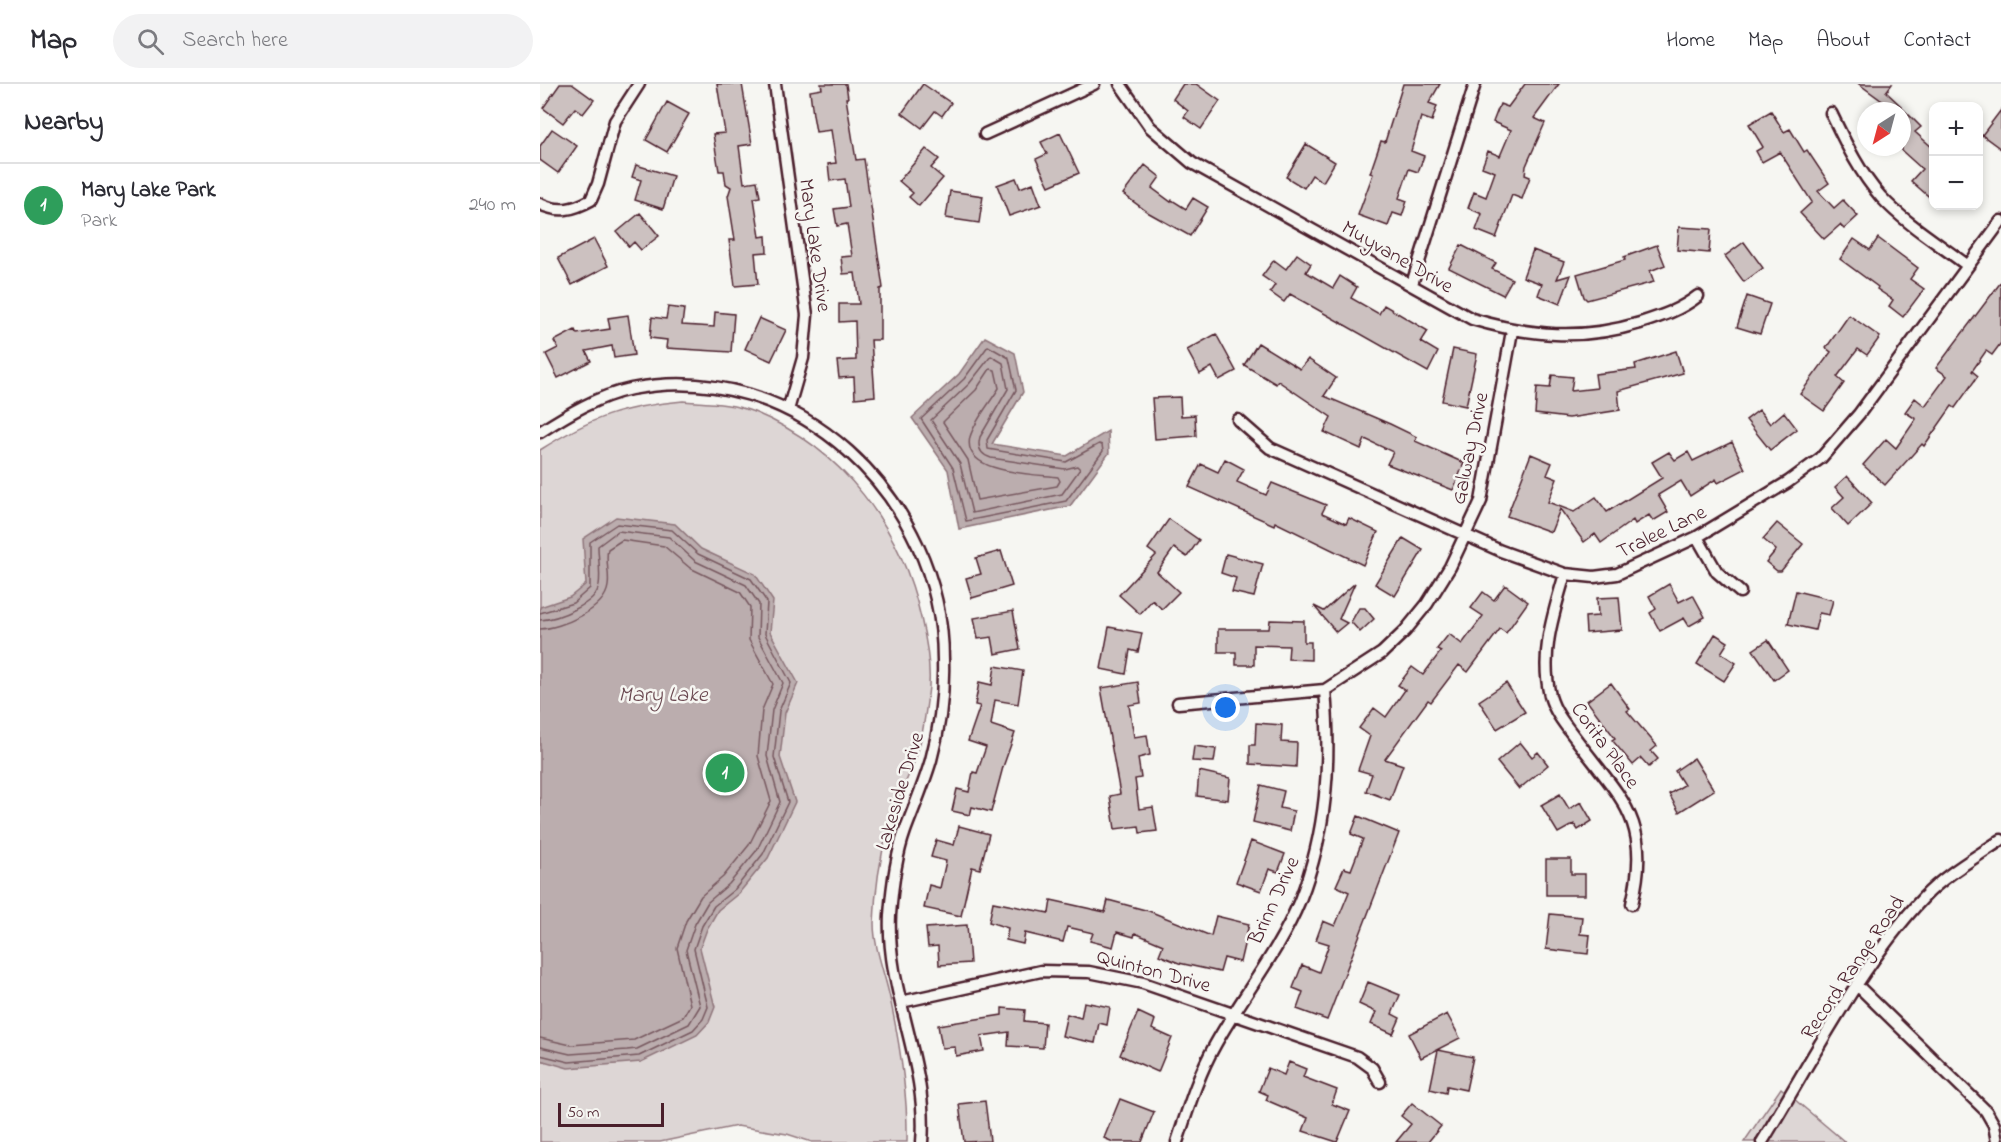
<!DOCTYPE html>
<meta charset="utf-8">
<style>
:root{--surface:#fff;--page:#f2f2f3;--text:#2b2b33;--muted:#7c7c81;--line:#e1e1e2;--accent:#111827}
body{margin:0;font-family:"Indie Flower",sans-serif;background:var(--page);color:var(--text)}
.controls{position:absolute;right:18px;top:18px;display:grid;overflow:hidden;border-radius:12px;box-shadow:0 3px 9px #0003}
.controls button{width:54px;height:54px;display:grid;place-items:center;padding:0;border:0;border-bottom:2px solid var(--line);background:var(--surface);color:var(--text);font:30px sans-serif}
.compass{position:absolute;left:1317px;top:18px;width:54px;height:54px;border-radius:50%;background:var(--surface);box-shadow:0 3px 9px #0003;rotate:216deg}
.scale{position:absolute;left:18px;bottom:15px;width:106px;box-sizing:border-box;padding-left:6px;border:3px solid #4a1f2b;border-top:0;font-size:16px;line-height:21px;white-space:nowrap;color:#4a1f2b;-webkit-text-stroke:4px #f6f6f2;paint-order:stroke}
.you{position:absolute;left:686px;top:624px;width:21px;height:21px;margin:-15px;border:4px solid #fff;border-radius:50%;background:#1a73e8;box-shadow:0 0 0 9px #1a73e833}
.badge{display:grid;place-items:center;width:39px;height:39px;border-radius:50%;background:var(--accent);color:#fff;font-size:20px;font-weight:700}
.pin{position:absolute;translate:-50% -50%;border:3px solid #fff;box-shadow:0 2px 6px #0006}
.list{margin:0;padding:0;list-style:none}
h2{display:flex;justify-content:space-between;align-items:center;height:78px;margin:0;padding:0 24px;font-size:26px}
h2 small{font-size:20px;font-weight:400;color:var(--muted)}
.list li{display:grid;grid-template-columns:39px 1fr auto;gap:18px;align-items:center;box-sizing:border-box;height:84px;padding:0 24px;border-top:2px solid var(--line)}
.list b{display:block;font-size:22px;white-space:nowrap}
.list p{margin:0;font-size:20px;white-space:nowrap;color:var(--muted)}
.list em{font-size:20px;font-style:normal;color:var(--muted)}
.icon{flex:none;width:33px;height:33px;fill:none;stroke:currentColor;stroke-width:2;stroke-linecap:round;stroke-linejoin:round}
.map{position:relative;flex:none;width:1461px;height:1058px;overflow:hidden}
header{display:flex;align-items:center;gap:36px;box-sizing:border-box;height:84px;padding:0 30px;background:var(--surface);border-bottom:2px solid var(--line)}
header strong{font-size:28px}
nav{display:flex;gap:33px;margin-inline-start:auto;font-size:21px}
.search{width:420px;height:54px;background:var(--page);display:flex;align-items:center;gap:15px;box-sizing:border-box;padding:0 21px;border-radius:33px;color:var(--muted);font-size:22px}
main{display:flex}
aside{flex:1;background:var(--surface)}
.map>svg:first-child{display:block}
</style>
<header>
<strong>Map</strong>
<div class="search"><svg class="icon" aria-label="search" viewBox="0 0 24 24"><circle cx="10" cy="10" r="6"/><path d="M15 15l6 6"/></svg>Search here</div>
<nav><a>Home</a><a>Map</a><a>About</a><a>Contact</a></nav>
</header>
<main>
<aside>
<h2>Nearby<small></small></h2>
<ul class="list">
<li><span class="badge" style="background:#2e9e5b">1</span><div><b>Mary Lake Park</b><p>Park</p></div><em>240 m</em></li>
</ul>
</aside>
<div class="map">
<svg width="1461" height="1058" viewBox="0 0 1461 1058">
<rect width="100%" height="100%" fill="#f6f6f2"/>
<filter id="ink" filterUnits="userSpaceOnUse"><feTurbulence type="fractalNoise" baseFrequency=".0167" numOctaves="2"/><feDisplacementMap in="SourceGraphic" scale="12" xChannelSelector="R" yChannelSelector="G"/><feConvolveMatrix kernelMatrix="1 2 1 2 8 2 1 2 1" color-interpolation-filters="sRGB"/></filter>
<g filter="url(#ink)">
<!-- green -->
<path fill="#ddd6d5" stroke="#947a80" stroke-width="1.5" d="M 143,317 C 167,319 192,319 214,328 C 302,364 361,443 381,534 C 387,559 392,586 388,611 C 385,631 383,654 376,673 C 367,697 355,720 348,745 C 340,774 335,808 334,839 C 334,864 345,890 350,914 C 360,961 368,1010 367,1058 L 272,1058 L 247,1050 L 197,1042 L 120,1058 L 0,1058 L 0,366 C 52,333 81,323 143,317 Z
M 1241,1004 L 1305,1058 L 1204,1058 Z"/>
<!-- water -->
<path fill="#bbadae" stroke="#8e747a" stroke-width="1.5" d="M 445,253 L 475,269 L 483,308 L 452,360 L 527,372 L 568,347 L 569,369 L 530,422 L 419,445 L 408,386 L 372,334 L 419,290 Z
M 76,433 L 135,440 L 161,465 L 215,490 L 233,517 L 230,548 L 258,599 L 245,629 L 240,673 L 255,718 L 228,774 L 199,809 L 178,826 L 167,845 L 160,864 L 175,923 L 169,938 L 157,951 L 101,978 L 28,984 L 0,976 L 0,523 L 30,513 L 46,500 L 43,455 Z"/>
<g fill="none" stroke-linecap="round" stroke-linejoin="round">
<!-- shore -->
<path stroke="#77585f" stroke-width="1.5" d="M 448,262 L 469,274 L 476,306 L 447,356 L 448,365 L 526,378 L 559,360 L 562,361 L 563,367 L 526,417 L 426,437 L 413,384 L 381,335 L 424,295 Z
M 451,272 L 463,279 L 468,305 L 440,353 C 437,364 441,371 451,374 L 525,385 L 537,382 L 540,385 L 522,410 L 432,429 L 420,380 L 391,336 L 429,300 Z
M 450,285 L 455,286 L 459,304 C 450,319 435,336 430,353 C 421,390 495,390 518,393 L 520,397 L 517,402 L 437,416 L 428,376 L 403,338 L 436,306 Z
M 0,529 L 33,519 L 50,504 L 50,458 L 77,440 L 132,446 L 158,470 L 211,495 L 227,518 L 225,550 L 251,599 L 239,627 L 234,673 L 248,718 L 223,770 L 195,805 L 174,822 L 162,842 L 154,865 L 168,923 L 163,935 L 153,946 L 99,972 L 29,978 L 0,971
M 0,536 C 17,535 57,520 59,501 C 61,488 58,474 58,462 L 78,447 L 129,453 L 155,477 L 206,501 L 219,520 L 218,553 L 243,599 L 232,626 L 227,672 L 240,718 L 217,766 L 189,800 L 168,818 L 155,840 L 146,866 L 160,922 L 149,940 L 97,965 L 87,966 L 30,970 L 0,963
M 0,545 C 21,544 65,526 68,502 C 70,490 65,477 68,465 L 82,456 L 124,462 L 150,484 L 200,508 L 210,523 L 209,556 L 233,600 L 222,626 L 218,672 L 231,717 L 209,761 L 183,793 L 161,812 L 146,837 L 137,864 L 150,921 L 143,933 L 94,956 L 31,961 L 0,954"/>
</g>
<!-- building -->
<path fill="#ccc1c0" stroke="#4a1f2b" stroke-width="1.5" d="M 20,0 L 32,0 L 54,16 L 43,30 L 35,24 L 23,39 L 3,24 Z
M 177,0 L 202,0 L 212,60 L 199,62 L 204,99 L 217,97 L 220,113 L 214,114 L 220,153 L 226,152 L 227,168 L 215,169 L 218,200 L 195,202 L 189,156 L 195,156 L 188,112 L 191,103 L 186,100 L 184,87 L 179,87 L 173,50 L 185,49 Z
M 281,0 L 306,0 L 308,14 L 306,14 L 316,76 L 324,75 L 343,204 L 340,205 L 340,256 L 331,256 L 335,312 L 315,314 L 314,293 L 299,294 L 297,277 L 316,276 L 315,237 L 299,238 L 299,220 L 319,220 L 315,189 L 303,190 L 301,173 L 312,172 L 307,140 L 297,142 L 294,125 L 309,123 L 305,95 L 290,97 L 288,80 L 296,79 L 291,46 L 276,48 L 273,31 L 270,7 L 282,5 Z
M 383,0 L 411,19 L 402,32 L 395,27 L 382,44 L 362,29 Z
M 643,0 L 656,0 L 680,17 L 661,45 L 644,33 L 648,27 L 633,15 Z
M 863,0 L 900,0 L 889,19 L 897,22 L 892,37 L 881,33 L 871,67 L 884,72 L 878,88 L 869,85 L 859,114 L 867,117 L 862,132 L 853,129 L 848,142 L 818,131 L 833,90 L 830,89 L 841,57 L 845,58 Z
M 985,0 L 1019,0 L 994,34 L 1005,39 L 986,82 L 985,91 L 990,93 L 982,115 L 972,111 L 956,154 L 936,146 L 942,130 L 928,124 L 934,108 L 946,113 L 955,88 L 942,83 L 948,67 L 960,72 L 971,46 L 953,38 L 960,20 L 968,23 Z
M 1319,0 L 1352,0 L 1346,8 L 1362,23 L 1356,27 Z
M 127,18 L 149,30 L 127,68 L 106,56 Z
M 1362,24 L 1381,43 L 1375,48 L 1394,65 L 1394,117 L 1371,97 L 1382,85 L 1362,67 Z
M 1461,26 L 1461,65 L 1442,51 Z
M 1231,27 L 1244,48 L 1250,45 L 1264,68 L 1267,66 L 1289,99 L 1278,107 L 1294,124 L 1303,116 L 1318,132 L 1304,145 L 1300,141 L 1284,155 L 1260,129 L 1272,118 L 1240,68 L 1222,78 L 1216,67 L 1223,63 L 1209,40 Z
M 12,45 L 37,62 L 18,89 L 0,76 L 0,62 Z
M 520,49 L 539,89 L 509,102 L 496,75 L 507,70 L 501,58 Z
M 766,60 L 795,78 L 783,98 L 772,91 L 764,104 L 746,93 Z
M 386,65 L 399,75 L 391,84 L 403,94 L 379,122 L 369,113 L 373,109 L 359,97 Z
M 96,81 L 133,92 L 123,125 L 95,116 L 101,96 L 92,93 Z
M 605,81 L 620,93 L 612,104 L 631,118 L 632,116 L 646,125 L 653,114 L 668,123 L 650,152 L 609,129 L 583,110 Z
M 476,94 L 480,104 L 493,99 L 501,121 L 469,132 L 457,101 Z
M 410,107 L 443,112 L 439,139 L 406,134 Z
M 100,129 L 119,152 L 101,166 L 94,158 L 89,163 L 77,148 Z
M 1139,143 L 1171,145 L 1169,169 L 1137,166 Z
M 1338,154 L 1378,184 L 1370,195 L 1384,205 L 1363,233 L 1349,222 L 1353,216 L 1337,205 L 1338,203 L 1300,175 L 1314,155 L 1330,166 Z
M 54,155 L 68,182 L 32,201 L 18,174 Z
M 1204,158 L 1223,184 L 1204,198 L 1185,172 Z
M 921,161 L 956,179 L 952,185 L 972,195 L 963,211 L 909,184 Z
M 1117,161 L 1125,181 L 1110,187 L 1114,198 L 1047,216 L 1044,213 L 1037,190 L 1085,176 L 1084,173 Z
M 993,166 L 1024,178 L 1017,195 L 1031,191 L 1020,220 L 998,211 L 1002,200 L 983,193 Z
M 757,170 L 771,180 L 766,188 L 793,204 L 800,192 L 817,203 L 811,214 L 839,230 L 844,221 L 888,247 L 881,258 L 898,268 L 888,288 L 750,210 L 744,218 L 730,208 L 735,201 L 722,192 L 734,176 L 746,185 Z
M 1461,198 L 1461,259 L 1452,271 L 1446,267 L 1432,287 L 1438,292 L 1415,324 L 1412,322 L 1384,362 L 1382,360 L 1345,401 L 1323,381 L 1346,355 L 1356,364 L 1376,335 L 1365,328 L 1375,314 L 1385,322 L 1407,292 L 1396,284 Z
M 1207,212 L 1230,220 L 1220,250 L 1197,243 Z
M 128,223 L 144,225 L 142,241 L 174,243 L 175,228 L 194,230 L 191,268 L 126,264 L 127,256 L 110,254 L 112,233 L 126,235 Z
M 88,231 L 94,271 L 74,274 L 72,262 L 46,267 L 51,277 L 18,294 L 6,270 L 18,264 L 14,257 L 35,246 L 37,250 L 70,245 L 68,234 Z
M 1309,231 L 1340,253 L 1327,271 L 1318,265 L 1297,293 L 1304,299 L 1284,327 L 1260,310 L 1291,268 L 1286,264 Z
M 219,234 L 246,246 L 231,277 L 205,265 Z
M 676,250 L 696,287 L 679,296 L 672,283 L 660,290 L 647,266 Z
M 718,259 L 760,285 L 768,275 L 796,294 L 784,312 L 850,340 L 877,353 L 875,357 L 924,379 L 913,406 L 847,380 L 853,368 L 825,355 L 821,365 L 784,348 L 791,333 L 738,297 L 736,300 L 704,281 Z
M 913,265 L 937,270 L 926,322 L 902,317 Z
M 1136,267 L 1143,289 L 1078,307 L 1080,326 L 1029,334 L 995,330 L 997,303 L 1010,304 L 1012,291 L 1033,293 L 1031,307 L 1057,304 L 1055,290 L 1096,285 L 1095,280 Z
M 640,313 L 641,332 L 655,331 L 656,352 L 615,355 L 612,314 Z
M 1219,326 L 1230,340 L 1244,328 L 1257,345 L 1230,366 L 1206,336 Z
M 1192,358 L 1205,385 L 1178,399 L 1176,395 L 1150,412 L 1141,397 L 1118,411 L 1128,428 L 1113,437 L 1109,431 L 1095,440 L 1093,436 L 1061,459 L 1055,450 L 1044,458 L 1020,425 L 1011,448 L 967,432 L 991,370 L 1012,379 L 1007,391 L 1017,395 L 1008,418 L 1034,428 L 1056,413 L 1067,428 L 1122,394 L 1112,378 L 1129,368 L 1135,376 L 1148,368 L 1153,377 Z
M 685,375 L 704,385 L 697,398 L 726,411 L 732,399 L 786,421 L 782,429 L 806,440 L 809,434 L 838,448 L 823,481 L 735,438 L 734,441 L 649,403 L 661,380 L 678,388 Z
M 1307,392 L 1332,419 L 1308,442 L 1292,424 L 1304,413 L 1295,403 Z
M 629,435 L 659,456 L 647,473 L 634,464 L 617,488 L 639,508 L 622,525 L 612,516 L 600,530 L 579,511 L 616,471 L 608,465 Z
M 1237,439 L 1263,460 L 1241,487 L 1237,487 L 1226,478 L 1236,466 L 1223,455 Z
M 863,454 L 883,466 L 855,512 L 835,500 Z
M 461,467 L 472,502 L 432,514 L 426,494 L 441,490 L 436,474 Z
M 686,470 L 723,480 L 714,513 L 692,508 L 696,494 L 681,489 Z
M 815,499 L 799,535 L 807,539 L 796,548 L 774,522 L 784,527 Z
M 1129,500 L 1139,518 L 1153,511 L 1165,533 L 1149,542 L 1144,534 L 1120,547 L 1110,529 L 1116,525 L 1109,512 Z
M 965,501 L 988,518 L 966,549 L 960,545 L 928,588 L 919,581 L 891,618 L 888,616 L 845,675 L 863,681 L 850,716 L 826,707 L 832,690 L 818,686 L 830,652 L 819,644 L 834,624 L 846,633 L 865,606 L 858,601 L 872,583 L 883,591 L 901,567 L 897,565 L 909,550 L 922,560 L 943,532 L 931,524 L 943,508 L 954,516 Z
M 1256,507 L 1293,516 L 1289,531 L 1279,529 L 1275,546 L 1248,540 Z
M 1079,513 L 1082,546 L 1046,549 L 1045,533 L 1058,532 L 1057,514 Z
M 819,524 L 825,524 L 834,535 L 820,548 L 811,538 Z
M 473,527 L 480,565 L 455,570 L 452,553 L 438,555 L 434,534 Z
M 730,536 L 764,537 L 764,558 L 771,558 L 771,576 L 748,575 L 749,562 L 714,561 L 714,581 L 696,581 L 696,568 L 678,568 L 678,545 L 729,545 Z
M 569,543 L 602,549 L 598,568 L 590,566 L 586,590 L 561,585 Z
M 1175,550 L 1188,558 L 1181,569 L 1196,579 L 1184,597 L 1157,580 Z
M 1228,556 L 1248,586 L 1234,596 L 1213,566 Z
M 455,582 L 483,587 L 478,620 L 455,616 L 451,641 L 475,649 L 463,683 L 451,728 L 432,723 L 430,731 L 412,727 L 417,705 L 429,708 L 433,688 L 437,689 L 446,663 L 428,657 L 440,622 L 435,621 L 439,598 L 452,601 Z
M 598,598 L 601,619 L 589,621 L 594,653 L 607,651 L 610,671 L 598,674 L 601,694 L 595,695 L 599,725 L 613,723 L 617,747 L 600,749 L 599,742 L 575,745 L 570,712 L 580,710 L 561,604 Z
M 966,599 L 985,628 L 957,645 L 939,617 Z
M 1071,599 L 1090,625 L 1087,627 L 1117,662 L 1111,667 L 1118,675 L 1109,683 L 1101,674 L 1093,681 L 1072,656 L 1075,654 L 1047,617 Z
M 716,639 L 742,641 L 741,658 L 757,659 L 756,683 L 710,680 L 710,661 L 715,661 Z
M 980,658 L 992,673 L 998,668 L 1008,681 L 979,705 L 957,678 Z
M 654,662 L 676,665 L 674,678 L 652,677 Z
M 1154,674 L 1174,706 L 1139,728 L 1129,710 L 1144,701 L 1135,687 Z
M 659,687 L 690,694 L 688,716 L 657,712 Z
M 721,701 L 744,707 L 740,724 L 754,727 L 750,747 L 713,738 Z
M 1020,710 L 1029,725 L 1041,718 L 1052,737 L 1038,746 L 1034,740 L 1018,749 L 1001,721 Z
M 818,732 L 859,749 L 787,936 L 757,925 L 763,908 L 753,904 L 762,881 L 779,888 L 789,860 L 776,856 L 783,837 L 795,842 L 809,808 L 796,802 L 804,784 L 811,786 L 823,755 L 811,750 Z
M 419,742 L 449,750 L 440,785 L 432,783 L 421,832 L 384,824 L 389,801 L 400,804 L 406,777 L 391,773 L 396,756 L 414,761 Z
M 711,757 L 745,770 L 738,788 L 729,785 L 721,807 L 696,798 Z
M 1006,775 L 1031,775 L 1031,790 L 1045,790 L 1045,811 L 1006,811 Z
M 511,816 L 565,828 L 568,816 L 609,827 L 671,852 L 676,832 L 709,840 L 700,878 L 684,874 L 680,888 L 639,879 L 619,871 L 623,861 L 595,849 L 594,853 L 577,848 L 573,863 L 550,857 L 553,849 L 527,843 L 523,858 L 485,849 L 483,860 L 466,856 L 468,844 L 449,838 L 453,818 L 509,829 Z
M 1010,830 L 1042,833 L 1040,850 L 1050,851 L 1048,870 L 1006,865 Z
M 427,841 L 430,879 L 399,881 L 398,862 L 388,863 L 386,844 Z
M 828,898 L 860,911 L 852,930 L 860,934 L 853,950 L 831,940 L 836,928 L 819,920 Z
M 544,918 L 570,923 L 567,941 L 559,939 L 555,959 L 522,952 L 527,930 L 541,934 Z
M 462,924 L 485,926 L 484,937 L 505,939 L 503,964 L 468,962 L 469,948 L 441,952 L 444,967 L 416,972 L 415,963 L 402,964 L 398,941 L 462,931 Z
M 598,928 L 615,936 L 612,945 L 632,954 L 618,988 L 580,971 Z
M 907,930 L 920,954 L 881,974 L 869,950 Z
M 898,966 L 933,973 L 926,1006 L 907,1002 L 906,1009 L 890,1005 Z
M 749,978 L 766,985 L 763,993 L 797,1006 L 792,1020 L 810,1027 L 797,1058 L 763,1047 L 768,1034 L 726,1016 L 728,1011 L 719,1007 L 728,984 L 744,991 Z
M 580,1015 L 614,1028 L 602,1058 L 573,1058 L 564,1054 Z
M 445,1017 L 450,1057 L 424,1058 L 419,1020 Z
M 872,1019 L 901,1042 L 888,1058 L 856,1058 L 871,1040 L 861,1032 Z"/>
<g fill="none" stroke-linecap="round" stroke-linejoin="round">
<!-- minor casing -->
<g stroke="#4a1f2b" stroke-width="15">
<path id="minor" d="M 235,0 L 267,231 L 263,274 L 248,326
M 580,0 L 610,43 L 652,79 L 932,235 C 990,252 1041,257 1100,239 C 1122,232 1140,226 1158,212
M 1291,29 C 1305,58 1319,88 1341,113 C 1366,140 1399,160 1428,182
M 445,50 L 554,0
M 0,120 C 19,129 33,126 51,116 L 58,100 L 75,37 L 99,0
M 872,200 L 935,0
M 698,336 L 730,364 L 961,467 L 1025,490 L 1054,493 L 1077,490 L 1157,453 L 1248,398 L 1281,374 L 1319,330 L 1461,137
M 0,348 C 28,330 58,312 91,305 C 255,272 403,414 403,576 C 404,610 400,643 391,676 C 384,700 374,723 365,747 C 356,772 352,804 350,831 C 346,908 389,981 382,1058
M 1157,453 L 1177,488 L 1200,508
M 1025,490 C 1013,531 1000,569 1010,612 C 1015,630 1028,644 1039,659 C 1085,719 1111,739 1092,820
M 638,619 L 785,606 L 842,569 L 865,547 L 887,520 L 910,483 L 941,417 L 972,247
M 1318,902 L 1446,1027 L 1454,1041 L 1457,1058
M 361,918 L 501,887 L 549,888 L 603,899 L 817,973 L 832,984 L 840,998
M 637,1058 C 648,1025 658,991 675,961 C 702,912 739,868 760,816 C 787,747 791,679 785,606
M 1222,1058 C 1271,978 1320,881 1384,813 C 1406,790 1435,774 1461,756"/>
</g>
<!-- minor -->
<use href="#minor" stroke="#f6f6f2" stroke-width="10"/>
</g>
</g>
<g text-anchor="middle" stroke-width="5" stroke-linejoin="round" paint-order="stroke">
<!-- street labels -->
<g font-size="21" fill="#4a1f2b" stroke="#f6f6f2">
<text transform="translate(276 161) rotate(82)" y="7">Mary Lake Drive</text>
<text transform="translate(858 172) rotate(30)" y="7">Muyvane Drive</text>
<text transform="translate(929 364) rotate(-78)" y="7">Galway Drive</text>
<text transform="translate(1121 447) rotate(-26)" y="7">Tralee Lane</text>
<text transform="translate(1066 661) rotate(54)" y="7">Corita Place</text>
<text transform="translate(359 707) rotate(-73)" y="7">Lakeside Drive</text>
<text transform="translate(733 816) rotate(-65)" y="7">Brinn Drive</text>
<text transform="translate(1312 883) rotate(-56)" y="7">Record Range Road</text>
<text transform="translate(614 886) rotate(15)" y="7">Quinton Drive</text>
</g>
<!-- water labels -->
<g font-size="22" font-style="italic" fill="#6c4a52" stroke="#f6f6f2">
<text x="123" y="617">Mary Lake</text>
</g>
</g>
</svg>
<div class="controls">
<button>+</button>
<button>−</button>
</div>
<svg class="compass" viewBox="-18 -18 36 36"><path d="M0-13l5 13h-10z" fill="#e53935"/><path d="M0 13l5-13h-10z" fill="#7c7c81"/></svg>
<div class="scale">50 m</div>
<div class="you"></div>
<div class="pin badge" style="left:185px;top:689px;background:#2e9e5b">1</div>
</div>
</main>
